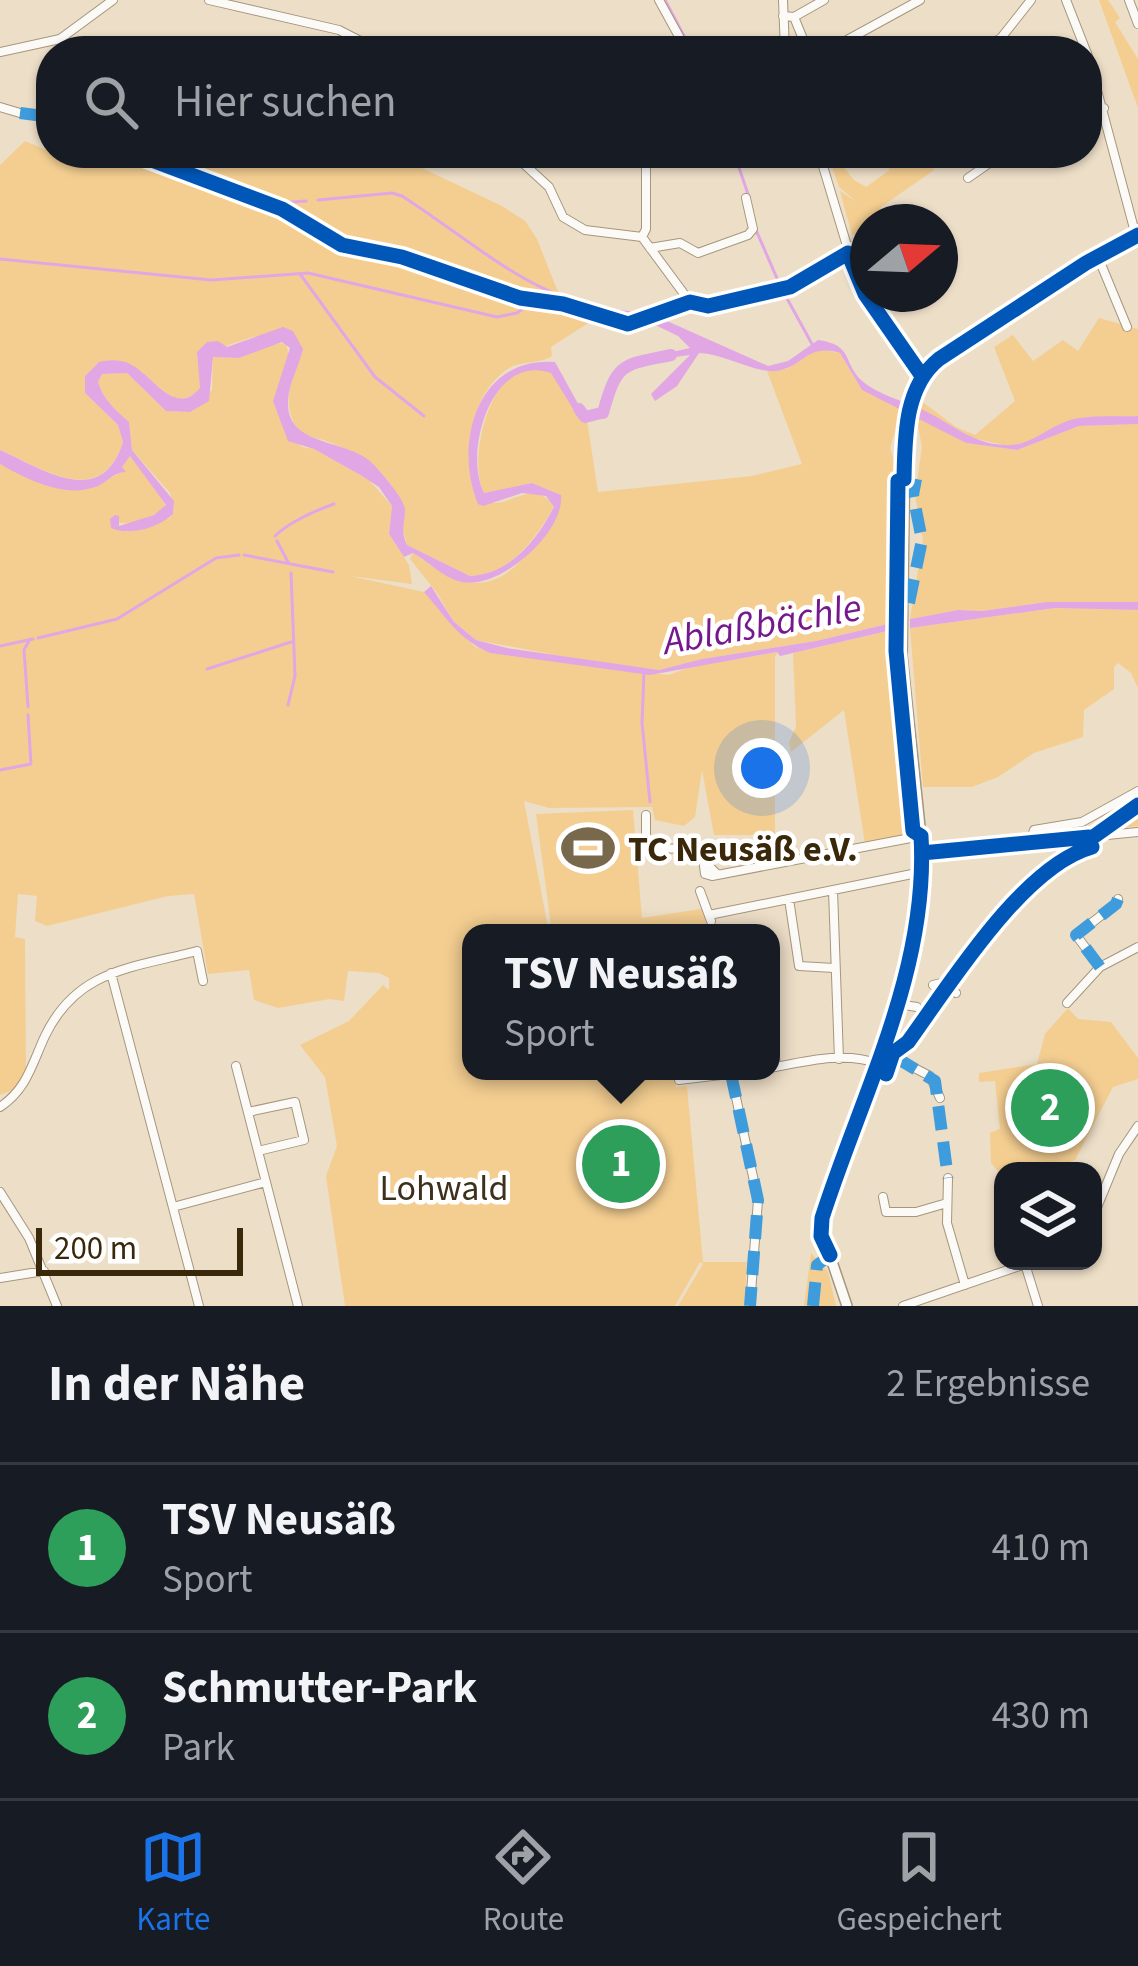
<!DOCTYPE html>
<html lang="de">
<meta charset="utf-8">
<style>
:root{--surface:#171b24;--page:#242831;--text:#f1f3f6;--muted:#9ea1a6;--line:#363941;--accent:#1a73e8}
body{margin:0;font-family:"Source Sans 3",sans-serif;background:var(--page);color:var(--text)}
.controls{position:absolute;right:36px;bottom:36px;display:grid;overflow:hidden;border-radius:24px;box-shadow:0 3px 9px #0004}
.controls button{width:108px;height:108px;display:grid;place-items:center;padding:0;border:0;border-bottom:3px solid var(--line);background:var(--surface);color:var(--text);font:60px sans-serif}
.compass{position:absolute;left:850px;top:204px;width:108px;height:108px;border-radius:50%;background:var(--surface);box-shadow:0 3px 9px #0004;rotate:71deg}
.scale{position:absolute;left:36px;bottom:30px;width:207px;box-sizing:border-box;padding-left:12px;border:6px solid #392809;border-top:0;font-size:33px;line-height:42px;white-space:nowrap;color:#392809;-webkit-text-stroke:9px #fff;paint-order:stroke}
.you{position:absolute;left:762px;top:768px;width:42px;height:42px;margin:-30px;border:9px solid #fff;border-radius:50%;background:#1a73e8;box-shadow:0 0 0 18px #1a73e833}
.badge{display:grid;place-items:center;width:78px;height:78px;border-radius:50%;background:var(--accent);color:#fff;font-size:39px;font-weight:700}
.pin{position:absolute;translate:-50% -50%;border:6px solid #fff;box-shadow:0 3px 12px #0006}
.popup{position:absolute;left:462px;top:924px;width:318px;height:156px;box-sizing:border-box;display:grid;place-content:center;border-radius:24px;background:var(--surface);filter:drop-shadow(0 3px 9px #0005);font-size:39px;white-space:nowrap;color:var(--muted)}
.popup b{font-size:45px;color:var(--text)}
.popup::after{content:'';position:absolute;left:50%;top:100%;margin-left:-24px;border:24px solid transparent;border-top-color:var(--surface)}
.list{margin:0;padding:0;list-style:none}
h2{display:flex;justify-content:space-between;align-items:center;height:156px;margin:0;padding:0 48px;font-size:51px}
h2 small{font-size:39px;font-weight:400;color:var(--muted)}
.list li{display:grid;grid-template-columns:78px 1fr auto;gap:36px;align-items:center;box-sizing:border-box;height:168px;padding:0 48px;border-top:3px solid var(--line)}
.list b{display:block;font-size:45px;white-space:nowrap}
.list p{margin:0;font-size:39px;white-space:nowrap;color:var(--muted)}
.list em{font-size:39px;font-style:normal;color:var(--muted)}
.icon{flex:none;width:66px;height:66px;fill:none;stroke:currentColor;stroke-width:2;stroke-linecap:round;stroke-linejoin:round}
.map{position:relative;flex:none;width:1138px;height:1306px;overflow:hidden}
.search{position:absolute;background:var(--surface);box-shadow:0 3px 9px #0004;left:36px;right:36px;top:36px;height:132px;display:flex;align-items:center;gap:30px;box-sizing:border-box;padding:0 42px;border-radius:48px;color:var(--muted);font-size:45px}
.sheet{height:492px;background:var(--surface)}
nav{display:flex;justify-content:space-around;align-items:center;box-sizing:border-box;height:168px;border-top:3px solid var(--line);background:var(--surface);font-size:33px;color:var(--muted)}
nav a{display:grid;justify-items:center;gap:6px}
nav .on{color:var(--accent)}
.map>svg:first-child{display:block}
</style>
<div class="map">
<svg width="1138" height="1306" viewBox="0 0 1138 1306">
<rect width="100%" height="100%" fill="#eddec7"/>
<!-- green -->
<path fill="#f4ce91" d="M 1099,0 L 1108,0 L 1120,18 L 1115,22 L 1138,59 L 1138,108 Z
M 25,141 L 53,153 L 390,153 L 502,206 L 525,221 L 537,239 L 564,307 L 593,320 L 551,347 L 552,356 C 538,365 520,360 506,370 C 466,400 467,455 475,497 C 476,498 494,503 496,503 C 518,500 537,481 554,507 C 535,539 511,574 470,576 L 407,545 L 401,522 L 405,510 C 386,463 347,445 301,434 C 280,407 290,383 302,354 L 293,331 C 270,328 222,348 197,356 L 201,388 L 195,395 L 178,400 C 150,385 134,356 99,362 L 85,376 L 85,393 L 118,425 L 123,442 C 100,512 40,466 0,450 L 0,165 Z
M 827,153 L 832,153 L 854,180 L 866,187 L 890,170 L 877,153 L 940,153 L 928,161 L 934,170 L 881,207 L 877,222 L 868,222 L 868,234 L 852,235 L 840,191 L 857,202 L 839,187 Z
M 1099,318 L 1138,329 L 1138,416 L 1078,418 L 1030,442 L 1008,446 L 968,437 L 918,408 L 920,400 L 956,427 L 975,435 L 1015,401 L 994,347 L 1013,335 L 1033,361 L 1063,340 L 1078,351 Z
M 286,343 L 289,356 L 273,401 L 285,430 L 302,447 L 314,449 L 369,480 L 392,506 L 389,534 L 409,565 L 412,584 L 350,576 L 424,592 L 474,646 L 490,653 L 669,675 L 690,667 L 778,652 L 775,657 L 775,835 L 714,835 L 702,770 L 695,817 L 684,826 L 655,820 L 652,807 L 549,808 L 524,801 L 549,933 L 471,933 L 471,1071 L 673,1071 L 676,1087 L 687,1086 L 703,1262 L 747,1262 L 744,1306 L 678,1306 L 703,1264 L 700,1262 L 675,1306 L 345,1306 L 326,1176 L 337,1146 L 325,1077 L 300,1045 L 349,1021 L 383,985 L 389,990 L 389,978 L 379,973 L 348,971 L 344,1001 L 330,999 L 278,1008 L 254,1000 L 249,970 L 208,974 L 194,894 L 168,896 L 47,926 L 35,921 L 37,896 L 18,894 L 15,937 L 25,939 L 26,1073 L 20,1087 L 0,1095 L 0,464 C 28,478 59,496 91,488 C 103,485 113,474 125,471 L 121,467 L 130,456 L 138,462 L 166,506 C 151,520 127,529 110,519 L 127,532 L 170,518 L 174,509 L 170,493 L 132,450 L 129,422 C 118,412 103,400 98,382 L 102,374 L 127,373 L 166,411 L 190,412 L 212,390 L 213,357 L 239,358 L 273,344 Z
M 818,349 L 840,353 L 862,390 L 902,409 L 890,448 L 897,471 L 896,622 L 816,641 L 702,659 L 659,670 L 582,660 L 476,640 L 454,622 L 437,593 L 410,559 L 413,553 C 428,561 436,572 453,578 C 510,601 542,536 561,495 L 532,483 L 484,493 C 466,459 492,351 546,370 C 566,378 567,412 587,420 L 598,492 L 752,476 L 802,464 L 767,371 L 786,369 Z
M 916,416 L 966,443 L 1016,450 L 1079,426 L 1138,424 L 1138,602 L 1047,602 L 982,611 L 958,610 L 910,619 L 923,539 L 915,495 L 922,447 Z
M 1055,608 L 1138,610 L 1138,688 L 1131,673 L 1118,663 L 1114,667 L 1114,689 L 1084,710 L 1083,737 L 1034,753 L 998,777 L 972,787 L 923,787 L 910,628 Z
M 896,629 L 896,681 L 912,831 L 909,835 L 865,844 L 844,710 L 791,752 L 789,742 L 796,727 L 793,653 Z
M 1138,796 L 1138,826 L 1078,833 Z
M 633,810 L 642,918 L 701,909 L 710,933 L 552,933 L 536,814 Z
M 1068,1008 L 1078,1019 L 1111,1022 L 1138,1058 L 1138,1079 L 1113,1087 L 1075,1160 L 1044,1171 L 1003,1171 L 1003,1177 L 991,1163 L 990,1133 L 1000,1129 L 995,1081 L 979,1082 L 979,1073 L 1037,1064 L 1045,1034 Z
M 811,1253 L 828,1272 L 836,1306 L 804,1306 Z"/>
<!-- water -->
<path fill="#e0a7e4" d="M 658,317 L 768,366 L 788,361 L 818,340 C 854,345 842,362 862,381 C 877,394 903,401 921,409 C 950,422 971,444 1005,445 C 1031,447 1049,425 1074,419 C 1094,415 1118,417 1138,416 L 1138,424 L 1079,426 L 1017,450 L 966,443 L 862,390 L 840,353 C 806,343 805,367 776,371 C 754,373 725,354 699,353 L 677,386 L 655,401 L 651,394 L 690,355 L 660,359 L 659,355 L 690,348 L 678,336 L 647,321 Z
M 283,327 L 293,331 L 303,349 C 299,367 288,384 288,403 C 287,447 348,439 372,463 C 380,471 405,499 405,510 C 405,523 400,530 407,545 L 470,576 C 510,574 537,540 554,507 L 546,496 L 522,493 L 483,506 L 478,504 C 453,444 477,356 555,362 L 587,420 L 578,417 L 551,373 C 492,352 463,452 484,493 L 532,483 L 561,495 C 565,532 500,590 462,582 C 441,577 430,562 413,553 L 404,557 L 389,534 L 392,506 L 379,487 L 362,476 L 314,449 L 288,441 L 273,401 L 290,348 L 282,342 L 239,358 L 213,357 L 209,401 L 190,412 L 166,411 L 127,373 L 102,374 L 98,382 C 103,400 118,412 129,422 L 132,450 L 174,501 L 173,514 C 158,528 130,536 111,528 L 110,519 L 115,515 L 119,516 L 119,526 L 154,515 L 166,505 L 130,456 L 122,467 L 126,472 C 112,472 106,485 92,488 C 62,497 26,479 0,464 L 0,450 C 40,467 101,512 123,442 L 118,425 L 85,393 L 85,376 L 99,362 C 107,360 119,359 128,363 C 152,373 174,419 200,388 L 197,352 L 207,342 L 218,341 L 227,347 Z
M 431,586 L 454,622 L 476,640 L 507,648 L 659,670 L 702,659 L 816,641 L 896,622 L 896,629 L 780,656 L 777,652 L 650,675 L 490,653 C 458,639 446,617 424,592 Z
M 1047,602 L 1138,602 L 1138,610 L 1055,608 L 910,628 L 910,619 L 958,610 L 982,611 Z
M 1043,1115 L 1051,1120 L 1067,1119 L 1069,1125 L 1052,1139 L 1043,1132 L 1036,1138 L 1024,1133 L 1029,1121 Z"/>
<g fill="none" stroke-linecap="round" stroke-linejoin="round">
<!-- stream -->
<path stroke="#e0a7e4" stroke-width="3" d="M 665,0 L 692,51
M 147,153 L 279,203 L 306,201
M 734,153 L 749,197
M 318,200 L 392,193 L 402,196 C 477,244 542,309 635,313
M 756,230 L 779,283
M 0,259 L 211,280 L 308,273 L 497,317 L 517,313 L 531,303
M 300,274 L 375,377 L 424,416
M 784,293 L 812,344
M 275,536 C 288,523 314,511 334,504
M 277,541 L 288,562
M 244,555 L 333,572
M 38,638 L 117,619 L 216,558 L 239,555
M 0,646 L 33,639
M 207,669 L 291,642
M 644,672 L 642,723 L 650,802
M 288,705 L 295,676 L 291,573
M 28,707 L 24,650 L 30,639
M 0,770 L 31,764 L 28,715"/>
<!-- river -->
<path stroke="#e0a7e4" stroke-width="12" d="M 579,409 L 585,417 L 601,413
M 603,413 C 617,362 622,365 671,355"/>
<!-- street casing -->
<g stroke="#a5967e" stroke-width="10">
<path id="street" d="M 209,0 L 339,30 L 380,51
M 659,0 L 687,51
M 783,0 L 785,51
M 1066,0 L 1086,51
M 1129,0 L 1138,24
M 783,16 L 794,17 L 808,51
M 794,17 L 824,0
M 827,51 L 920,0
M 979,51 L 1001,38 L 1031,0
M 0,52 L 60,39 L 113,0
M 1087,53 L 1136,236
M 0,107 L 20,113
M 1087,114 L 1104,108
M 512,153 L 549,187 L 563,217 L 585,230 L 642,237 L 690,302 C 746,313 802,280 848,253
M 819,153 L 857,279 L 922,376
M 968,178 L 1004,153
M 642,237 L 646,229 L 646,153
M 650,248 L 680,243 L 698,253 L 748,235 L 753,229 L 746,198
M 1098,257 L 1127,327
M 628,324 L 690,302
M 646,815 L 646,848 L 692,849 L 717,874
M 1030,843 L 1034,830 L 1082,822 L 1138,791
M 922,853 L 1138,832
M 703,858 L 705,874 L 712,876 L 921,836
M 833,890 L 839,1059
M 700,891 L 711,921
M 789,899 L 799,966 L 834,968
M 709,915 L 922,872
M 1100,967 L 1076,935 L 1116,904 L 1118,899
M 111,973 L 199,1306
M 933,985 L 941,983 L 956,993
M 1067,1003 L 1100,967 L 1138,947
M 897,1004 L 917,1007
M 771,1015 L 776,1067
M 881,1051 L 930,1076 L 940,1098
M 236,1066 L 298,1306
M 771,1068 C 803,1062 844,1051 876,1063
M 731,1074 L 758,1200 L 750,1306
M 679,1080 L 754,1071
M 0,1107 C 27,1089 32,1064 45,1036 C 77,969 133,968 197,951 L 203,981
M 248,1112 L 295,1102 L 304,1140 L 258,1151
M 948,1178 L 947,1223 L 965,1285
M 0,1192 L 29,1238 L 57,1306
M 883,1197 L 886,1212 L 916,1212 L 947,1203
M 173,1207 L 266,1182
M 1093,1217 L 1119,1154 L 1138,1126
M 1025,1264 L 1038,1306
M 0,1278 L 44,1271
M 903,1306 L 1034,1261"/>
</g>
<!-- secondary casing -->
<g stroke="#a5967e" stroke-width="12">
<path id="secondary" d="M 847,1306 L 820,1226 L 905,981 L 921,893 L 921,836 L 902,656 L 905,440 C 908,410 915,378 939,359 L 1086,263 L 1138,235"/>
</g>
<!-- street -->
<use href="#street" stroke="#fcfaf7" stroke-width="8"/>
<!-- secondary -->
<use href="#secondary" stroke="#fcfaf7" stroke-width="9"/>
<!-- quiet -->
<path stroke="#3e9cdd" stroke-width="12" stroke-dasharray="24 12" stroke-linecap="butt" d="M 20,113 L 51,117
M 909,603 L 922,540 L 913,495 L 916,479
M 1100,967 L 1076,935 L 1116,904 L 1118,899
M 895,1057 L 935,1081 L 948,1178
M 731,1074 L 758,1200 L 750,1306
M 813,1306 L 817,1265 L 835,1252"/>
<!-- cycleway casing -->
<g stroke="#fff" stroke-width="22">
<path id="cycleway" d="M 133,153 L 282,209 L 342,245 L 402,257 L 520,298 L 563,304 L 628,324 L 690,302 L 708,306 L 790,287 L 848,253 L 865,294 L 922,376
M 922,853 L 1089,837
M 886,1074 L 893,1053 L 908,1042 C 950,984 1023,866 1092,847 L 1089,840 L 1138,805
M 830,1255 L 821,1236 L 822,1218 C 862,1093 929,970 921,836 L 913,831 L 896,651 L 898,481 L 904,479 C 905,438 904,387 939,359 L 1086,263 L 1138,235"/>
</g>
<!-- cycleway -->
<use href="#cycleway" stroke="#0057b8" stroke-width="15"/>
</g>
<!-- icons -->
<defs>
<g id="stadium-bare" transform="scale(4.14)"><path d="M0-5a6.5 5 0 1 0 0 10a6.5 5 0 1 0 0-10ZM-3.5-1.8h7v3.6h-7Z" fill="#78684c" stroke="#fff" stroke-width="2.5" paint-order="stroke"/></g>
</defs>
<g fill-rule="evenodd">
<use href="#stadium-bare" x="588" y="848"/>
</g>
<g text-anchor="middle" stroke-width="9" stroke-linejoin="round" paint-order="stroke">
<!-- poi labels -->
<g font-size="36" font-weight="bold" fill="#392809" stroke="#fff" text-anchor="start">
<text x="628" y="861">TC Neusäß e.V.</text>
</g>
<!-- park labels -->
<g font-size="36" fill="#3d311d" stroke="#fff">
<text x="444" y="1200">Lohwald</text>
</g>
<!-- water labels -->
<g font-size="39" font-style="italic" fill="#75178d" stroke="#fff">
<text transform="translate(762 623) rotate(-10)" y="14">Ablaßbächle</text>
</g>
</g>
</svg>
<div class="controls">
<button><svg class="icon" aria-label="layers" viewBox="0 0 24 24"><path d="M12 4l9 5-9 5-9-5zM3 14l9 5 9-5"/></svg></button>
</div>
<svg class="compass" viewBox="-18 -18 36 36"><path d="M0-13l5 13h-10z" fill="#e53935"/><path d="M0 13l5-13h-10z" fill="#9ea1a6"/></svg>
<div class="scale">200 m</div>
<div class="you"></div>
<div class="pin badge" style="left:621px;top:1164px;background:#2e9e5b">1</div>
<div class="popup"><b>TSV Neusäß</b>Sport</div>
<div class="pin badge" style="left:1050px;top:1108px;background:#2e9e5b">2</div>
<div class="search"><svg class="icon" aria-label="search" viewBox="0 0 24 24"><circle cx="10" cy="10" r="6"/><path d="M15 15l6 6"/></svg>Hier suchen</div>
</div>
<section class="sheet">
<h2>In der Nähe<small>2 Ergebnisse</small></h2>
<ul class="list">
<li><span class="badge" style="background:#2e9e5b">1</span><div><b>TSV Neusäß</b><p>Sport</p></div><em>410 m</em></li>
<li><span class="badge" style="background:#2e9e5b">2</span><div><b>Schmutter-Park</b><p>Park</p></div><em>430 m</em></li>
</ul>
</section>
<nav>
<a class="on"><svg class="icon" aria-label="map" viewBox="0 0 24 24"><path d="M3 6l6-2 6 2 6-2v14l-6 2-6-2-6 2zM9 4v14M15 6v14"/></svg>Karte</a>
<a><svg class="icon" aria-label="directions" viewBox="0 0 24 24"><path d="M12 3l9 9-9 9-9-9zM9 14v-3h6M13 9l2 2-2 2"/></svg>Route</a>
<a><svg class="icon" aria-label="saved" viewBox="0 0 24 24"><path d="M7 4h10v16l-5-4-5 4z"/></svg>Gespeichert</a>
</nav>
